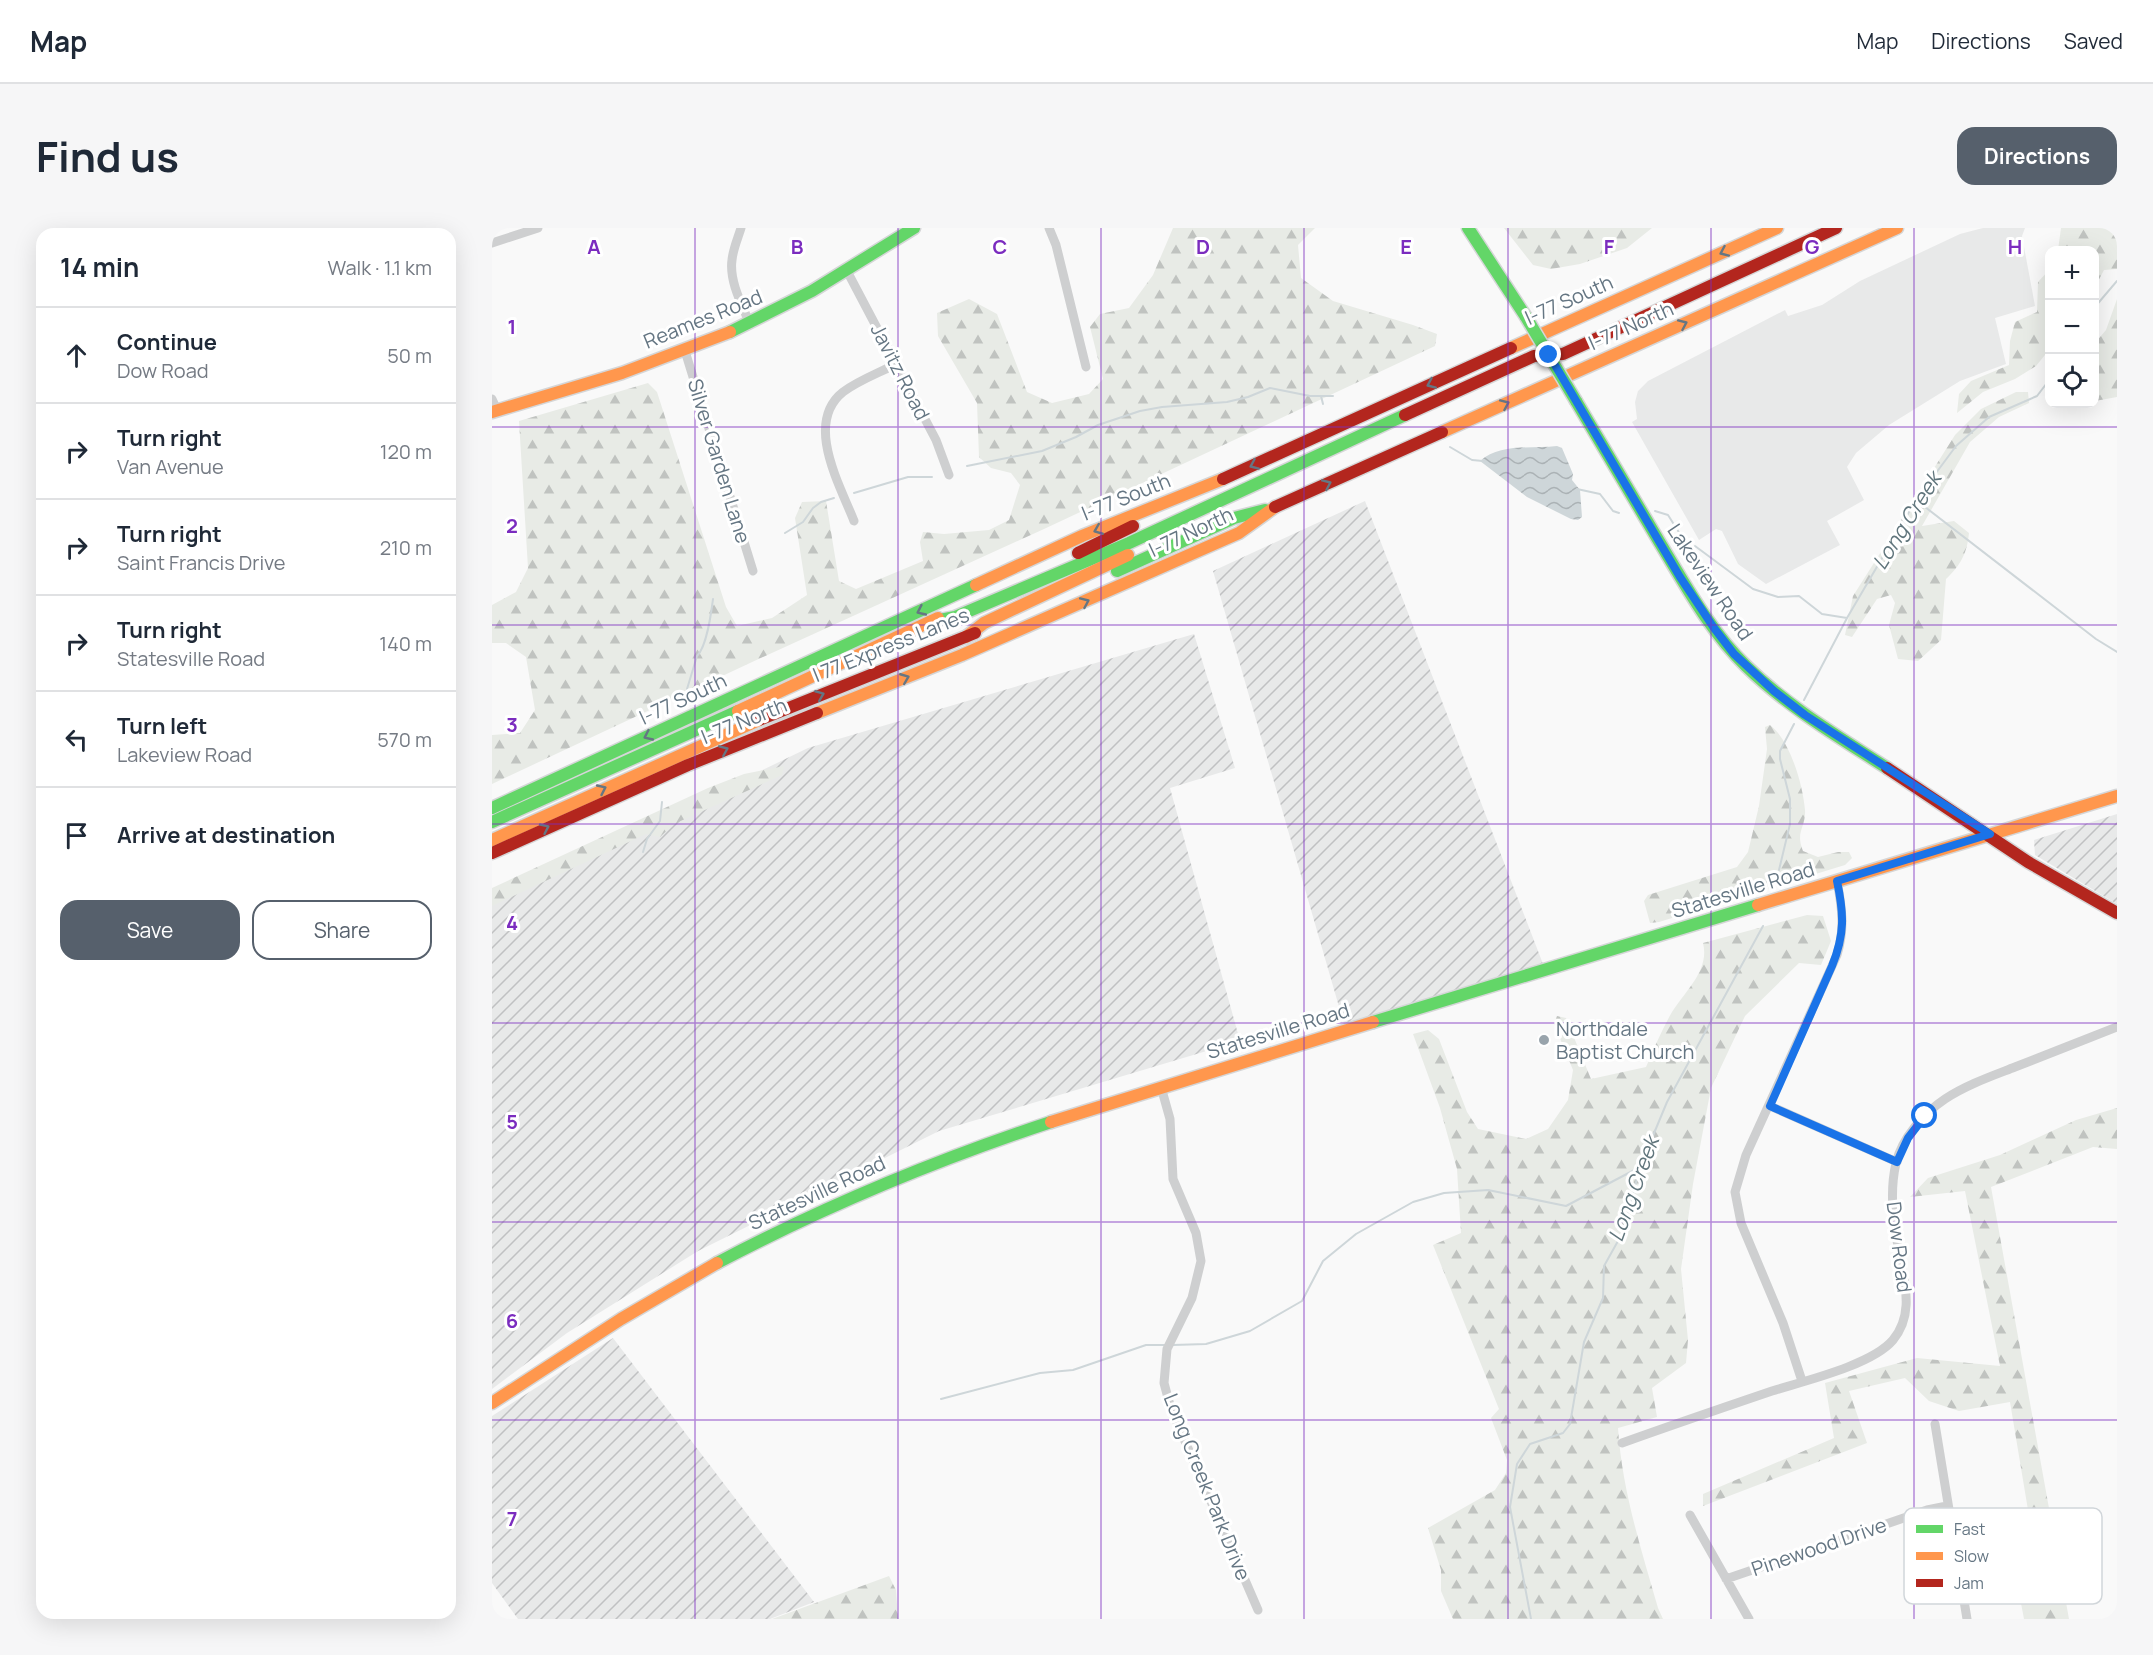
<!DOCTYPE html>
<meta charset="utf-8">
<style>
:root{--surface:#fff;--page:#f6f6f7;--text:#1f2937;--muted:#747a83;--line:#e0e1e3;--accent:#56606c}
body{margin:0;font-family:Manrope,sans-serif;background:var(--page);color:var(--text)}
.controls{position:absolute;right:18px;top:18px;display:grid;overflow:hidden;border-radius:12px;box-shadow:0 6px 24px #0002}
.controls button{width:54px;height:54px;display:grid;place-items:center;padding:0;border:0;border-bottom:2px solid var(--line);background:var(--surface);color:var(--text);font:30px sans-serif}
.stop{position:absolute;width:18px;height:18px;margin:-14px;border:4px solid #1a73e8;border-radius:50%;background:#fff}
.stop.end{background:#1a73e8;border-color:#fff;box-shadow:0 2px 6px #0008}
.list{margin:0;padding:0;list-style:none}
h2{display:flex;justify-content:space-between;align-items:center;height:78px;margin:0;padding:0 24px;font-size:26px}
h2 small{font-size:20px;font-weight:400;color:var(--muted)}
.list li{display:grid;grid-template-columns:39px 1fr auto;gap:18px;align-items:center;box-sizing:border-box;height:96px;padding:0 24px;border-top:2px solid var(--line)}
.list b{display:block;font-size:22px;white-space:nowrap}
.list p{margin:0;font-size:20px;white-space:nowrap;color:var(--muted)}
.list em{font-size:20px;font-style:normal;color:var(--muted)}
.actions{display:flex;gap:12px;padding:18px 24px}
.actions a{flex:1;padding:14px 0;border:2px solid var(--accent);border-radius:18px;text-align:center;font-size:21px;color:var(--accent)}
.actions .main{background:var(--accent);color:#fff}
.icon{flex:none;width:33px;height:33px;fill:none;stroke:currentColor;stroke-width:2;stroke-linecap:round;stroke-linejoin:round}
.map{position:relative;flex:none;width:1625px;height:1391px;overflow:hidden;border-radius:18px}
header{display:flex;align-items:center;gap:36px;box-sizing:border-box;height:84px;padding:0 30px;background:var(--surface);border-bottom:2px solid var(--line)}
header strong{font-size:28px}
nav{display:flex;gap:33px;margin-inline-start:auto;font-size:21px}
.intro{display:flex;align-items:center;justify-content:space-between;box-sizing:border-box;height:144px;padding:0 36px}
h1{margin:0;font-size:42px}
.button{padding:15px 27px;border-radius:18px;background:var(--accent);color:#fff;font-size:21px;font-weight:700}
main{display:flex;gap:36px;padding:0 36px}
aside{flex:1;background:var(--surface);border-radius:18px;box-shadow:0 6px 24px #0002}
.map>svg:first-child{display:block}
</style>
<header>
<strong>Map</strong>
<nav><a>Map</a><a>Directions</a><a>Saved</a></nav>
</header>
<div class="intro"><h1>Find us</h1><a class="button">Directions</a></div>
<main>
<aside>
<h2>14 min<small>Walk · 1.1 km</small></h2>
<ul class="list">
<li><svg class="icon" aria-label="ahead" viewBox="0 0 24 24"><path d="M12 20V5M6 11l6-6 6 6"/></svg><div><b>Continue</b><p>Dow Road</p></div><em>50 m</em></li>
<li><svg class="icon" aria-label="right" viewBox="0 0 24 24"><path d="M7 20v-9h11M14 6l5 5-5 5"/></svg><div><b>Turn right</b><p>Van Avenue</p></div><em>120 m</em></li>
<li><svg class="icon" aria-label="right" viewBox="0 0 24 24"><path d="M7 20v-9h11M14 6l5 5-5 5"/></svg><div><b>Turn right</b><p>Saint Francis Drive</p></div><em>210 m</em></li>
<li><svg class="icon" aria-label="right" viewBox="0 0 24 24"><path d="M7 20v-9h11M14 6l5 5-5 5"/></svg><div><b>Turn right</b><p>Statesville Road</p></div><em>140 m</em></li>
<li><svg class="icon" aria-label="left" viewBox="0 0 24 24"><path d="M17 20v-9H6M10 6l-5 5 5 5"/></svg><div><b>Turn left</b><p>Lakeview Road</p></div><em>570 m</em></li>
<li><svg class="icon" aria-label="arrive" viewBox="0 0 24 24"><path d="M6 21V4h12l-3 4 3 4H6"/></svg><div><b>Arrive at destination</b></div></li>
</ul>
<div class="actions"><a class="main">Save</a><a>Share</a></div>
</aside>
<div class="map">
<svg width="1625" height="1391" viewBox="0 0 1625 1391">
<defs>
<pattern id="industrial-furrows" width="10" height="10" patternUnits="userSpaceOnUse" patternTransform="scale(1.5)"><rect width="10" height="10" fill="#e8e9e9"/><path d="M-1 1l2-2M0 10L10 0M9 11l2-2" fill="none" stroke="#c0c1c2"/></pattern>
<pattern id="forest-firs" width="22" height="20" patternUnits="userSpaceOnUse" patternTransform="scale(1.5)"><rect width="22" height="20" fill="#e8ebe6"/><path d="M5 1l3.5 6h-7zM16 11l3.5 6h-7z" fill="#c0c3c0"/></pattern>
<pattern id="water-waves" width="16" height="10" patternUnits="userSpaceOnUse" patternTransform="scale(1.5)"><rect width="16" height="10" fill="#ced6d9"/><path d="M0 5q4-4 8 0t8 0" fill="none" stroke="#abb2b5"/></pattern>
</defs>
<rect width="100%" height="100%" fill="#f9f9f9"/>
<!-- built -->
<path fill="#e8e9e9" d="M 1491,0 L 1533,0 L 1530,8 L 1543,78 L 1503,90 L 1514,136 L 1468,153 L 1397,197 L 1364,225 L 1355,239 L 1372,272 L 1335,293 L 1348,317 L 1274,356 L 1246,336 L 1230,303 L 1224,301 L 1207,312 L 1140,194 L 1145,191 L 1143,174 L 1146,163 L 1156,153 L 1293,82 L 1296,88 L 1330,77 L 1368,53 L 1468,6 Z"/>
<!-- industrial -->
<path fill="url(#industrial-furrows)" d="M 873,273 L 1051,736 L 852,796 L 721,343 Z
M 702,406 L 743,540 L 678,560 L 748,813 L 447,903 L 206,1023 L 75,1105 L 0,1161 L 0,673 L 316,520 Z
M 1625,586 L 1625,676 L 1543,627 L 1542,612 Z
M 121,1110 L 322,1374 L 278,1391 L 26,1391 L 0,1355 L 0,1188 Z"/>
<!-- forest -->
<path fill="url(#forest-firs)" d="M 681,0 L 823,0 L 806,17 L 809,50 L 841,73 L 921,97 L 945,106 L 943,118 L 552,301 L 258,435 L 0,556 L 0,507 L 28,505 L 43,482 L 34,429 L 14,415 L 0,415 L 0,377 L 24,364 L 36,340 L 27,193 L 156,155 L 165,164 L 234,379 L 245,398 L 280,390 L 315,367 L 303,290 L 310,274 L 334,273 L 347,353 L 364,361 L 431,333 L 428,314 L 431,304 L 452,306 L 497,302 L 517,292 L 528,257 L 519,245 L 499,240 L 487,229 L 485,175 L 446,108 L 445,85 L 477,71 L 505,86 L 535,164 L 560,175 L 597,166 L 611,151 L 598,99 L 608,86 L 637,80 L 661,47 Z
M 1012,0 L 1160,0 L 1135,20 L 1088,36 L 1059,41 L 1041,37 Z
M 1569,0 L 1625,0 L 1625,41 L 1612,42 L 1603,59 L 1602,22 L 1566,22 Z
M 1557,42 L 1557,122 L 1544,138 L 1523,151 L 1491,164 L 1465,185 L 1467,166 L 1479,153 L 1517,137 L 1518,113 L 1523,94 L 1545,84 L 1546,54 Z
M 1625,71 L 1625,169 L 1603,173 L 1603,115 L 1614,102 Z
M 1524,164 L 1536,164 L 1537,175 L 1507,189 L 1478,214 L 1430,298 L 1462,293 L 1477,305 C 1475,325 1469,337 1454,351 L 1449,412 L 1426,433 L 1406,431 L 1397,397 L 1403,375 L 1399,367 L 1385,371 L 1360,409 L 1353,407 L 1361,368 L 1463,207 L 1489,181 Z
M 1278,497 C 1298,512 1311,557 1313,582 C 1314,600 1303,603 1311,623 L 1326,629 L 1346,624 L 1357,624 L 1360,630 L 1353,637 L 1167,694 L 1158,695 L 1152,673 L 1156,667 L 1245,639 L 1256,624 L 1267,578 L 1275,521 L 1273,499 Z
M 292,538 L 290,547 L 182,596 L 168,609 L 154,606 L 0,678 L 0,660 L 216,560 L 252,546 Z
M 1315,687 L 1331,688 L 1339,713 L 1329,737 L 1307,735 L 1253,788 L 1219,860 L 1201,956 L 1189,1041 L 1196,1112 L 1194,1135 L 1160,1160 L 1165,1189 L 1126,1200 C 1130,1262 1149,1321 1166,1380 L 1171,1391 L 961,1391 L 949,1363 L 949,1342 L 936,1300 L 1003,1262 L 1014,1245 L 1015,1232 L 999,1190 L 1007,1181 L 941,1017 L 969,1005 L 965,941 L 948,880 L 921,806 L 936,802 L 947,811 L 975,884 L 986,901 L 1034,911 L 1056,901 L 1076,872 L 1081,842 L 1062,796 L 1065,788 L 1074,790 L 1099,851 L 1154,839 C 1162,821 1170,801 1180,784 C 1193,763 1218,742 1211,715 Z
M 1625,880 L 1625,921 L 1601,919 L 1499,959 L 1577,1391 L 1532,1391 L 1520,1328 L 1521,1301 L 1537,1288 L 1518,1174 L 1467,1183 L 1437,1173 L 1413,1150 L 1357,1163 L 1375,1215 L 1211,1278 L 1211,1266 L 1342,1210 L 1333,1155 L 1425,1130 L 1508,1138 L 1473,963 L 1418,969 L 1436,950 L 1508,927 L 1584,892 Z
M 397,1348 L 404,1362 L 406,1391 L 280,1391 Z"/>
<!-- water -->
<path fill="url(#water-waves)" d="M 1065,218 L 1070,220 L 1081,246 L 1080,252 L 1088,262 L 1090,289 L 1086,292 L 1079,291 L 1035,269 L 988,233 C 1008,215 1040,221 1065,218 Z"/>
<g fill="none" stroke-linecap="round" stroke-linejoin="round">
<!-- stream -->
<path stroke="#ced6d9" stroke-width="2" d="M 1602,80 L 1625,53
M 829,168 L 831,176
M 958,219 L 980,232 L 991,233
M 475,238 L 550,223 L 584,209 L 606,197 L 648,183 L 670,179 L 735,174 L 756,169 L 778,160 L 818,168 L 841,168
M 1085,261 L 1108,266 L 1121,283 L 1127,285
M 362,265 L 416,249 L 440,249
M 1424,272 L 1604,411 L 1625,424
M 1163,283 L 1176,287 L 1188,306
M 293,305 L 311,294 L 321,280 L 329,274 L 342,270
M 1203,318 L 1261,361 L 1286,369 L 1307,368 L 1330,386 L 1355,390
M 195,461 L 205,428 C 215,418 219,386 221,371
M 1312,472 L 1355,390 L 1424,272 L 1464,218 L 1497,189 L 1545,168 L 1558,151
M 151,624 L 155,611 L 168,593 L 170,574
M 1287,642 L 1298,596 L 1298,571 L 1288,531 L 1288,523 L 1302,496
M 681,1117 L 714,1116 L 758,1103 L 810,1073 L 831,1033 L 864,1006 L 921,974 L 952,965 L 996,962 L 1074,978 L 1148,939
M 449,1171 L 548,1145 L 581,1142 L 654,1117 L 673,1117
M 1039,1391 L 1018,1279 L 1025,1236 L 1038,1216 L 1071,1205 L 1078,1196 L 1092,1114 L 1111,1070 L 1112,1038 L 1131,1004 L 1148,939 L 1175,874 L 1271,698"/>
<!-- fast casing -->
<g stroke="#d5d6d7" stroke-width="15">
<path id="fast" d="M 976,0 L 1034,89
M 238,104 L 320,63 L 422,0
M 1084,173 C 1112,220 1140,268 1168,315 C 1194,358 1218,403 1254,438 C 1296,479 1347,509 1395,540
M 625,343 L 742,290 L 773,282
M 438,394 L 463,389 L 637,315 L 913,187
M 0,580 L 484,357
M 0,594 L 246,483
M 881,794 L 1266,677
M 225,1035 C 333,978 444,932 559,894"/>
</g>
<!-- slow casing -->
<g stroke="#d5d6d7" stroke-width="15">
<path id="slow" d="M 1019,120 L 1285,0
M 0,184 L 130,145 L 238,104
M 950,204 L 1405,0
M 484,357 L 590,308 L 731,251
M 474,409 L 492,395 L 636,327
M 246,483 L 446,390
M 325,485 L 470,427 L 747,305 L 783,279
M 0,612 L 267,492
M 1266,677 L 1625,568
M 559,894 L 881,794
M 0,1175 L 129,1091 L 225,1035"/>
</g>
<!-- jam casing -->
<g stroke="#d5d6d7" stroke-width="15">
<path id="jam" d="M 913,187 L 1042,128 L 1071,126 L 1344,0
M 731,251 L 1019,120
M 783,279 L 950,204
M 586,325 L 641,298
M 267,492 L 483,405
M 1395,540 L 1536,634 L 1625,685
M 0,625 L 196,537 L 325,485"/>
</g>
<!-- street -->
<path stroke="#cecfd0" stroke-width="9" d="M 249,0 C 246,10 241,21 240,32 C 237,53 250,77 258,96
M 557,0 L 564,17 L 594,139
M 0,15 L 46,0
M 355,43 L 444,212 L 457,247
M 193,123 L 261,343
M 0,171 L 5,182
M 362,293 C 348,257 312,195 351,164 C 367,152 387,145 404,136
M 669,859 L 678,891 L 681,951 L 704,1005 L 709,1033 L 700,1070 L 675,1121 L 672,1155 L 679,1181 L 766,1382
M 1278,878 L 1405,934
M 1310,1153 L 1291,1095 L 1249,995 L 1243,964 L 1254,927 L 1345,727 C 1353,701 1350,679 1345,653
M 1443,1196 L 1475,1391
M 1130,1215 C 1180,1197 1230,1180 1280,1163 C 1312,1153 1380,1137 1401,1112 C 1419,1090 1415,1065 1410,1039 C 1403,1004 1396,970 1404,935 C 1410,910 1432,885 1453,871 C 1474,857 1500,848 1523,839 C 1557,826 1591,812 1625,799
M 1198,1287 L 1257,1391
M 1234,1351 L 1435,1282 L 1455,1278"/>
<!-- fast -->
<use href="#fast" stroke="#63d668" stroke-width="12"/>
<!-- slow -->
<use href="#slow" stroke="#ff974d" stroke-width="12"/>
<!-- jam -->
<use href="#jam" stroke="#b3261e" stroke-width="12"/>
<!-- fast-bridge casing -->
<g stroke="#d5d6d7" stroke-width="15" stroke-linecap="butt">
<path id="fast-bridge" d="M 1034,89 L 1084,173"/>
</g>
<!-- fast-bridge -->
<use href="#fast-bridge" stroke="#63d668" stroke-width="12"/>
</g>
<!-- one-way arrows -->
<defs><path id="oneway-chevron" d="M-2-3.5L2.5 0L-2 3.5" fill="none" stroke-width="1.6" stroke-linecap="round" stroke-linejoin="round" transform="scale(1.5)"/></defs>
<g stroke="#657683">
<use href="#oneway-chevron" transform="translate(1232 24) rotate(156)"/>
<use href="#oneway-chevron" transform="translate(1191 96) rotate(-24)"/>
<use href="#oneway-chevron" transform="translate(939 156) rotate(156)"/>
<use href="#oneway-chevron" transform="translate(1013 176) rotate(-24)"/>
<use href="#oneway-chevron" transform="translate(762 237) rotate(156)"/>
<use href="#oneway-chevron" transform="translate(835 256) rotate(-24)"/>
<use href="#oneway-chevron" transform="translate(606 302) rotate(158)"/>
<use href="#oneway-chevron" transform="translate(593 374) rotate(-24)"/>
<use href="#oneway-chevron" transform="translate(429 383) rotate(155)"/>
<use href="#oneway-chevron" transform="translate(413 450) rotate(-22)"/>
<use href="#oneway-chevron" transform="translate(328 467) rotate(-22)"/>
<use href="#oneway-chevron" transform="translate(156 508) rotate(155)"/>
<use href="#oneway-chevron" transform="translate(232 522) rotate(-23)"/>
<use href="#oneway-chevron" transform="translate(110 561) rotate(-25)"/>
<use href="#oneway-chevron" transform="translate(53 600) rotate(-25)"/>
</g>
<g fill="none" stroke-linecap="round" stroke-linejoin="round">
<!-- route -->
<path stroke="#1a73e8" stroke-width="8" d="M 1057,127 L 1188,349 L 1222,400 L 1242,426 L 1282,463 L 1313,487 L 1498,606 L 1345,653 C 1352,686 1353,706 1340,738 L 1278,878 L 1405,934 L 1416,910 L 1433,888"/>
</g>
<!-- grid -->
<path fill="none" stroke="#7b2cbf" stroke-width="1.5" stroke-opacity="0.55" d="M 203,0 L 203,1391M 406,0 L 406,1391M 609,0 L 609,1391M 812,0 L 812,1391M 1016,0 L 1016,1391M 1219,0 L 1219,1391M 1422,0 L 1422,1391M 0,199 L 1625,199M 0,397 L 1625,397M 0,596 L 1625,596M 0,795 L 1625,795M 0,994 L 1625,994M 0,1192 L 1625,1192"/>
<!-- markers -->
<circle fill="#99a4ac" stroke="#fff" stroke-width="2" cx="1052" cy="812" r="6"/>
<g text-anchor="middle" stroke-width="6" stroke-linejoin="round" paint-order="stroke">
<!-- street labels -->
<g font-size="20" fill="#657683" stroke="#fff">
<text transform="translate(1077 72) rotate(-24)" y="7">I-77 South</text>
<text transform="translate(211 91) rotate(-22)" y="7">Reames Road</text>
<text transform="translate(1139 98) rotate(-24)" y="7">I-77 North</text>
<text transform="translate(408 144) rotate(63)" y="7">Javitz Road</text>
<text transform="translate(227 233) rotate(73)" y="7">Silver Garden Lane</text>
<text transform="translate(634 269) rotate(-22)" y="7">I-77 South</text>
<text transform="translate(699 304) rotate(-25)" y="7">I-77 North</text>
<text transform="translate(1218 354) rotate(56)" y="7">Lakeview Road</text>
<text transform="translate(399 417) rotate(-22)" y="7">I 77 Express Lanes</text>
<text transform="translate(191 471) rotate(-25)" y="7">I-77 South</text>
<text transform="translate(252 493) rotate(-22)" y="7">I-77 North</text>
<text transform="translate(1251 662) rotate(-17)" y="7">Statesville Road</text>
<text transform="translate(786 803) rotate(-17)" y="7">Statesville Road</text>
<text transform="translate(325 965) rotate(-25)" y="7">Statesville Road</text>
<text transform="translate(1407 1019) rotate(83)" y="7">Dow Road</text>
<text transform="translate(715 1259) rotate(68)" y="7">Long Creek Park Drive</text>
<text transform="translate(1327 1319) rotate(-19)" y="7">Pinewood Drive</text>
</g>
<!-- poi labels -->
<g font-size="20" fill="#657683" stroke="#fff" text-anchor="start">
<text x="1064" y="808">Northdale<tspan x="1064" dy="23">Baptist Church</tspan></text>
</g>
<!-- water labels -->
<g font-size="21" font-style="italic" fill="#60757c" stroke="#fff">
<text transform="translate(1415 293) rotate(-58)" y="7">Long Creek</text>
<text transform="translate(1142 961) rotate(-70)" y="7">Long Creek</text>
</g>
</g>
<!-- legend -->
<rect x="1412" y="1280" width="198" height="96" rx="9" fill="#fff" stroke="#d1d6da" stroke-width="1.5"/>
<rect x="1424" y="1297" width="27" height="8" fill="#63d668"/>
<rect x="1424" y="1324" width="27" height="8" fill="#ff974d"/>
<rect x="1424" y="1351" width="27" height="8" fill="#b3261e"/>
<g font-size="16" fill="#657683">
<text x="1462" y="1307">Fast</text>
<text x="1462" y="1334">Slow</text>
<text x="1462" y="1361">Jam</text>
</g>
<g font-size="20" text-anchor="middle" font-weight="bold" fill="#7b2cbf" stroke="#fff" stroke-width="6" stroke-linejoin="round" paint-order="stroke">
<text x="102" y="26">A</text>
<text x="305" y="26">B</text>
<text x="508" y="26">C</text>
<text x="711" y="26">D</text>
<text x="914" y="26">E</text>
<text x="1117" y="26">F</text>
<text x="1320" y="26">G</text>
<text x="1523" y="26">H</text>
<text x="20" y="106">1</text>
<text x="20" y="305">2</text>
<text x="20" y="504">3</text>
<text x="20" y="702">4</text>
<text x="20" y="901">5</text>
<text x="20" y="1100">6</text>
<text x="20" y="1298">7</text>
</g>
</svg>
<div class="controls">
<button>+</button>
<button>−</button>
<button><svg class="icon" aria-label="locate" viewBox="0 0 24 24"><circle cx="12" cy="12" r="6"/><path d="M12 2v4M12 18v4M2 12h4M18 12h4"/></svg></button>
</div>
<div class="stop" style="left:1433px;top:888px"></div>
<div class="stop end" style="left:1057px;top:127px"></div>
</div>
</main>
